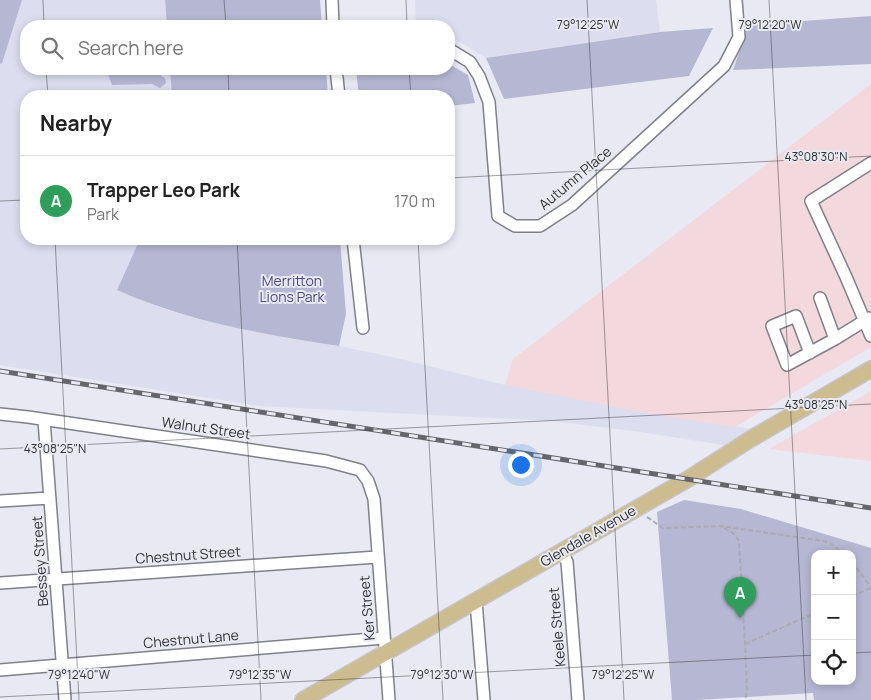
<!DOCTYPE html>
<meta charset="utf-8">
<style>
:root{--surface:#fff;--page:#f2f2f2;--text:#222;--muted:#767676;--line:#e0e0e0;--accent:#2f7581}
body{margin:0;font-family:Manrope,sans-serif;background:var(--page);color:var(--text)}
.controls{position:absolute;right:15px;bottom:15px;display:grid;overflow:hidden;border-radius:10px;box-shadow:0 2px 8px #0003}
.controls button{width:45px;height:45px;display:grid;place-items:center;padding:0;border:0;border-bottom:1px solid var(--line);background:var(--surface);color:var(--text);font:25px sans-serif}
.you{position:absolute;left:520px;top:464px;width:18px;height:18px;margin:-12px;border:4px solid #fff;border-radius:50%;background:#1a73e8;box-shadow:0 0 0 8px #1a73e833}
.badge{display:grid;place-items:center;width:32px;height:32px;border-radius:50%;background:var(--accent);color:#fff;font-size:16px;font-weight:700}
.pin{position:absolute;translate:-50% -41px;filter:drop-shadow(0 1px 2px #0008)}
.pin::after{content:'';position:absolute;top:26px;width:18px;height:15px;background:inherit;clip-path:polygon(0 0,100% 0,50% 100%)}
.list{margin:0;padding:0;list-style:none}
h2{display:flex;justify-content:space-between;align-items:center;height:65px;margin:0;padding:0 20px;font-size:21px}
h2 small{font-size:16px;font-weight:400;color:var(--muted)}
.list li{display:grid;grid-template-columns:32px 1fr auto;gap:15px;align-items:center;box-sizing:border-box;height:90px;padding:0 20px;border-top:1px solid var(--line)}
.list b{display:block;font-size:19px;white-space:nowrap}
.list p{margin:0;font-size:16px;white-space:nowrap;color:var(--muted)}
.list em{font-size:16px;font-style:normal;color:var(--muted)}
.icon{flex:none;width:28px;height:28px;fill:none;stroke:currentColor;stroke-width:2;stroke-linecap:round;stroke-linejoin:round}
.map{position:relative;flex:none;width:871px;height:700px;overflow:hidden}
.search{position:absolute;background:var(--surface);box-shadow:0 2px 8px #0003;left:20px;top:20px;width:435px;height:55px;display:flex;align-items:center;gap:12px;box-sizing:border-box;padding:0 18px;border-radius:20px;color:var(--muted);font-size:19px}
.panel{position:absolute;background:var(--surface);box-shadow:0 2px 8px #0003;left:20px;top:90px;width:435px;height:155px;border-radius:20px}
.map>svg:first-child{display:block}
</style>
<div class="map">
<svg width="871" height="700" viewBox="0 0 871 700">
<rect width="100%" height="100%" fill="#e8e9f2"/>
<!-- built -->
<path fill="#dcddee" d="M 0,0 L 165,0 L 167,26 L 26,26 L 26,69 L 170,69 L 172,96 L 26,96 L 26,239 L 140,239 L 117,290 L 169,311 L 292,339 L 339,346 L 401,359 L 505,385 L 756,430 L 724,445 L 641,432 L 551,421 L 259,406 L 0,365 Z
M 415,0 L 656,0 L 660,32 L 486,58 L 462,43 L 449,39 L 449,26 L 416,26 Z"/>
<!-- industrial -->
<path fill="#f3d8dd" d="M 871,84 L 871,347 L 735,427 L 645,413 L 505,385 L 513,359 Z
M 871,391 L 871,461 L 769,449 Z"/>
<!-- green -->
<path fill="#b6b7d3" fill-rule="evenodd" d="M 0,0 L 22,0 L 2,63 L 0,64 Z
M 165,0 L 320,0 L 322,26 L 167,26 Z
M 871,16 L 871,64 L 733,70 L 748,25 Z
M 713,28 L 689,76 L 504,99 L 486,58 L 660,32 Z
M 449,64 L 468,75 L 475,103 L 449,106 L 449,96 L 359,96 L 356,69 L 449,69 Z
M 108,69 L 160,69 L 161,76 L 165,78 L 166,83 L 160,88 L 152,84 L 112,85 L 108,74 Z
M 170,69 L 326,69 L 328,96 L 172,96 Z
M 140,239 L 340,239 L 346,314 L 339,346 C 262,334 189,322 117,290 Z
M 684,500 L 741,509 L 871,548 L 871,700 L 814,700 L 813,693 L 697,700 L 672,700 L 657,512 ZM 815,554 L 852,554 L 852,681 L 815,681 Z"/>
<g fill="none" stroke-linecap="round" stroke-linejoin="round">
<!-- minor casing -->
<g stroke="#7f8088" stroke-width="14">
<path id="minor" d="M 332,0 L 333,26
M 449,50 L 452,51 L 470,62 L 479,76 L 489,102 L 498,216 L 515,226 L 540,226 L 572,205 L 724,66 L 739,37 L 736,0
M 336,69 L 339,96
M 871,163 L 811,201 L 846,277 L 871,336
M 353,239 L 363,328
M 820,298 L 835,339
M 810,353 L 796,316 L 772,326 L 787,365 L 835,339 L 869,318
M 0,414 L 28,417 L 326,461 L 360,470 L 368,481 L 374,499 L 389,700
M 44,420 L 65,700
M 0,501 L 50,498
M 562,552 L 567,562 L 578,700
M 0,583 L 377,557
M 476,601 L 484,700
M 0,670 L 384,638"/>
</g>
<!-- major casing -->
<g stroke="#c6c6c7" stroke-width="18">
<path id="major" d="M 303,700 L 688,479 L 749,440 L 871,369"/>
</g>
<!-- path -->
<path stroke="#aaabb2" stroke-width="2" stroke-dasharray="5 2.5" stroke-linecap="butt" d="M 647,517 L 663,528 L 720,526 L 824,541 L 832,544 L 844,554
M 724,528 C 731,531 735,534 739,541 L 745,644 L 747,692 L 745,700
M 852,562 L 871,587
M 852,596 L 871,588
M 745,644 L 815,613"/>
<!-- minor -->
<use href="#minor" stroke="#fff" stroke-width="11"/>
<!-- major -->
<use href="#major" stroke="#ccbc8f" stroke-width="15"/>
<!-- rail casing -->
<g stroke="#65666b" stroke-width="5">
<path id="rail" d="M 0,371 L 871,508"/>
</g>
<!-- rail -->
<use href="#rail" stroke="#e8e9f2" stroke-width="3" stroke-dasharray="9" stroke-linecap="butt"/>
</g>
<!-- ticks -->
<path fill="none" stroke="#323336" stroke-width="1" stroke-opacity="0.45" d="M 43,0 L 44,26M 224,0 L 226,26M 406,0 L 407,26M 587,0 L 624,700M 769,0 L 806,700M 46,69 L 48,96M 228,69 L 229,96M 409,69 L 411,96M 449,178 L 871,156M 0,201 L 26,200M 55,239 L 79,700M 237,239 L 261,700M 418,239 L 443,700M 0,449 L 871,404M 852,653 L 871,652M 0,697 L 815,655"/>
<g text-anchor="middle" stroke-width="4" stroke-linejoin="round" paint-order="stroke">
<!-- street labels -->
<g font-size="14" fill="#323336" stroke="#e8e9f2">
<text transform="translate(575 178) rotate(-40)" y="5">Autumn Place</text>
<text transform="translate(206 428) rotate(8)" y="5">Walnut Street</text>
<text transform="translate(588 536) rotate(-30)" y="5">Glendale Avenue</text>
<text transform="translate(188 555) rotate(-4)" y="5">Chestnut Street</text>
<text transform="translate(40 561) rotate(-94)" y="5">Bessey Street</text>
<text transform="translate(367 608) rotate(-95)" y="5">Ker Street</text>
<text transform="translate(557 627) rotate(-95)" y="5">Keele Street</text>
<text transform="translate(191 639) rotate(-5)" y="5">Chestnut Lane</text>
</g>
<!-- park labels -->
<g font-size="14" fill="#4c4c7a" stroke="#e8e9f2">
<text x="292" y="286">Merritton<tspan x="292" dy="16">Lions Park</tspan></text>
</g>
</g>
<g font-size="12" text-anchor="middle" fill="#323336" stroke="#e8e9f2" stroke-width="4" stroke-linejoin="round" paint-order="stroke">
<text x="588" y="29">79°12'25"W</text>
<text x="770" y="29">79°12'20"W</text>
<text x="816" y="161">43°08'30"N</text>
<text x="816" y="409">43°08'25"N</text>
<text x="55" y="453">43°08'25"N</text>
<text x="79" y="679">79°12'40"W</text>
<text x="260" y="679">79°12'35"W</text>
<text x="442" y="679">79°12'30"W</text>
<text x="623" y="679">79°12'25"W</text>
</g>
</svg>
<div class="controls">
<button>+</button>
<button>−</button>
<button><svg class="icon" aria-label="locate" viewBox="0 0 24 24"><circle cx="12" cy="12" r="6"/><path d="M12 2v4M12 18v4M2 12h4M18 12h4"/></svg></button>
</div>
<div class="you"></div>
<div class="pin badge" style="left:740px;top:618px;background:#2e9e5b">A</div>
<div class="search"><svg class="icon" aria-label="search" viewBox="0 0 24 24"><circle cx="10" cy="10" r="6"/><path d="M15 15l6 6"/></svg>Search here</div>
<section class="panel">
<h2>Nearby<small></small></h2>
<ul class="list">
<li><span class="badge" style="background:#2e9e5b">A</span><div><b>Trapper Leo Park</b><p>Park</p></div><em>170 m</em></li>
</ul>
</section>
</div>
